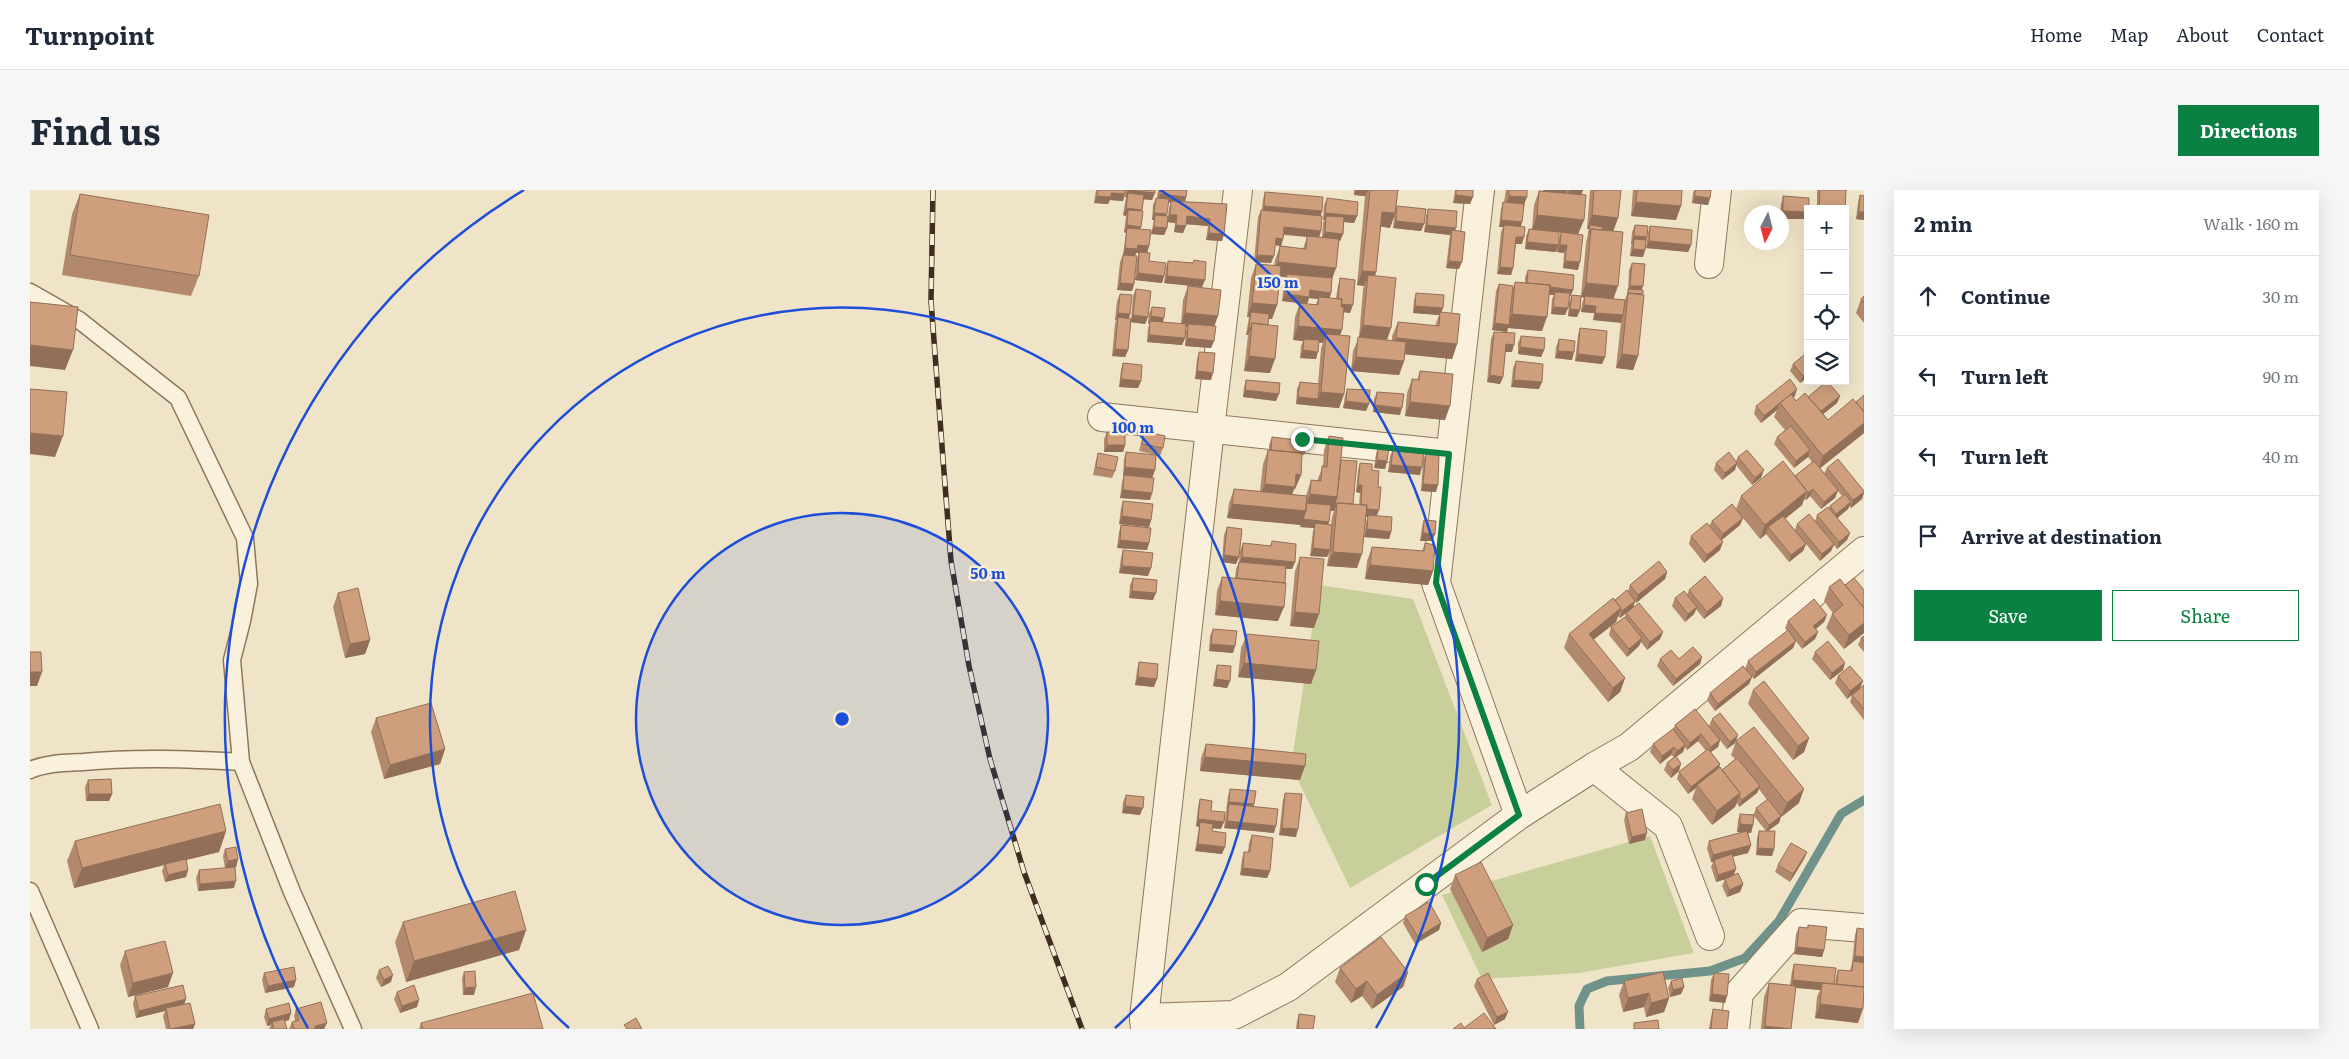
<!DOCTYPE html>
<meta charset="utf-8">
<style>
:root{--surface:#fff;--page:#f6f6f7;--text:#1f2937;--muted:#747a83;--line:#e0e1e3;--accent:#0b8043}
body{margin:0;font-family:Literata,serif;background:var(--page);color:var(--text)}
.controls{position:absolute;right:15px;top:15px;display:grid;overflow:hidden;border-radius:0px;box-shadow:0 5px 20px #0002}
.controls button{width:45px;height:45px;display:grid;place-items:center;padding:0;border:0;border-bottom:1px solid var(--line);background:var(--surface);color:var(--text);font:25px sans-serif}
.compass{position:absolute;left:1714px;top:15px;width:45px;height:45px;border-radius:50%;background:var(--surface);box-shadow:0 5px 20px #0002;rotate:186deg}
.stop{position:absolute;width:15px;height:15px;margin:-11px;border:4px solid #0b8043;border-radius:50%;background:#fff}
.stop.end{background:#0b8043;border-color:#fff;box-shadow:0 1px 5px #0008}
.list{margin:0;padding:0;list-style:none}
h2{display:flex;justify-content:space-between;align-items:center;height:65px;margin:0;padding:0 20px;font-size:21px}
h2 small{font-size:16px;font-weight:400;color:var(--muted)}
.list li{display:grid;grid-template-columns:32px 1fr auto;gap:15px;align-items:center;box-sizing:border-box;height:80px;padding:0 20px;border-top:1px solid var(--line)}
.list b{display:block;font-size:19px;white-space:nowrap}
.list em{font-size:16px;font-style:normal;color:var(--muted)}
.actions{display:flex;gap:10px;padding:15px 20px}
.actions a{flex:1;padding:11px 0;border:1px solid var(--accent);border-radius:0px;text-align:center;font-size:18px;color:var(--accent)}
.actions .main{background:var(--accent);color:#fff}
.icon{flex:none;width:28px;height:28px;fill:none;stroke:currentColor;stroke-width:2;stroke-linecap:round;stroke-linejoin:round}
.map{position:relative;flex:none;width:1834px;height:839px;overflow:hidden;border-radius:0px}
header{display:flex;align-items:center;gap:30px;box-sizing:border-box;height:70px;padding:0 25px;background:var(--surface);border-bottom:1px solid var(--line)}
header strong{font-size:24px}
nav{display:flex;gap:28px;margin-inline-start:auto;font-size:18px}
.intro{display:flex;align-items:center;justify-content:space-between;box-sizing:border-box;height:120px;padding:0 30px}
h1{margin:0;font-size:35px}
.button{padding:12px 22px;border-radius:0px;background:var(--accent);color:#fff;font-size:18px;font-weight:700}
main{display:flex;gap:30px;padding:0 30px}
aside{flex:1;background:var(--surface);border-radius:0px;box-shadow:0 5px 20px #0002}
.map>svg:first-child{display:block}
</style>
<header>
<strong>Turnpoint</strong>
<nav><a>Home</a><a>Map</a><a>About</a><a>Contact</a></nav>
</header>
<div class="intro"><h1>Find us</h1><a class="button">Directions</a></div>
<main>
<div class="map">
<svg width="1834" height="839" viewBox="0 0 1834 839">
<rect width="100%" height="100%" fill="#f0e4c8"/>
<!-- green -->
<path fill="#c9cf9b" d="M 1289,395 L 1383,409 L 1462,615 L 1320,698 L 1261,576 Z
M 1620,646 L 1664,763 L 1549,783 L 1452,789 L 1412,705 Z"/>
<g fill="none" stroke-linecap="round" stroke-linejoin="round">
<!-- stream -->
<path stroke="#6f938a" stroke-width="9" d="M 1550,839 L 1549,816 L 1557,799 L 1577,791 L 1680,781 L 1715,768 L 1749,731 L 1811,624 L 1834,610"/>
<!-- service casing -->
<g stroke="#8d765c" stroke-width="19">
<path id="service" d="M 0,102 L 49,130 L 148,208 L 215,348 L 219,394 L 212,431 L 202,470 L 211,572 L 262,702 L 323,839
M 0,580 C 17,573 35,573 53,572 C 106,567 158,569 211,572
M 0,701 L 60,839"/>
</g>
<!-- minor casing -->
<g stroke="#8d765c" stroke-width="30">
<path id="minor" d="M 1450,0 L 1406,393 L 1489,625
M 1679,74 L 1687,0
M 1072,227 L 1419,264
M 1180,239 L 1208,0
M 1564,577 L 1638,636 L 1680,746
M 1114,828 L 1204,825 L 1258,797 L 1489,625 L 1564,577 L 1599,557 L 1834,361
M 1705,839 L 1709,803 L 1771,733 L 1834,738"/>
</g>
<!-- tertiary casing -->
<g stroke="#8d765c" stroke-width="30">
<path id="tertiary" d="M 1115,839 L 1114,828 L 1180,239"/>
</g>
<!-- service -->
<use href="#service" stroke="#faf1dc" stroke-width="16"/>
<!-- minor -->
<use href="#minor" stroke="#faf1dc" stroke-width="28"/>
<!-- tertiary -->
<use href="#tertiary" stroke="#faf1dc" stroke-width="28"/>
<!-- rail casing -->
<g stroke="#3d2e20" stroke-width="5.5">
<path id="rail" d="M 903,0 L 901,111 L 913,269 L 921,371 L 939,476 L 960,569 L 994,682 L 1052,839"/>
</g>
<!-- rail -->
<use href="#rail" stroke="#f7eed8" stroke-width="4" stroke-dasharray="11" stroke-linecap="butt"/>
</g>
<!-- wall -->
<path fill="#b2896c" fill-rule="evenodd" d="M 1066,0 L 1096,0 L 1093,11 L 1080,10 L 1078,14 L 1064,13 Z
M 1096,0 L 1125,0 L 1122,10 L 1113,9 L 1110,39 L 1119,71 L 1134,86 L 1132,93 L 1105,90 L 1107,69 L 1109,63 L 1106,63 L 1105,66 L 1104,94 L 1102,101 L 1087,100 L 1090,72 L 1093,65 L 1096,43 L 1094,42 L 1096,26 L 1093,25 L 1096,7 L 1095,7 Z
M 1128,0 L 1157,0 L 1156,7 L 1155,12 L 1197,14 L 1194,44 L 1192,51 L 1176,50 L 1178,36 L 1156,34 L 1153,43 L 1144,42 L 1145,33 L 1138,32 L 1137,38 L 1134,45 L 1121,44 L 1124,30 L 1122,30 L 1123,15 L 1126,8 L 1127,8 ZM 1138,12 L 1141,13 L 1139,18 L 1138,26 L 1136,26 Z
M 1324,0 L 1368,0 L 1366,20 L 1367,16 L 1394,34 L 1391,41 L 1363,38 L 1364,27 L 1360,38 L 1351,36 L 1346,82 L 1345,86 L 1361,138 L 1357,150 L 1362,150 L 1362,146 L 1368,132 L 1405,136 L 1409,125 L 1383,123 L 1384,110 L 1386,103 L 1412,123 L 1427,154 L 1422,169 L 1375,164 L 1374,171 L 1369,185 L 1321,181 L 1323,161 L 1329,147 L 1333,99 L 1334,96 L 1327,95 L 1335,6 L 1324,5 Z
M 1425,0 L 1443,0 L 1440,14 L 1423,13 Z
M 1476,0 L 1497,0 L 1491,36 L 1492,54 L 1486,54 L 1483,78 L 1481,85 L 1467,84 L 1471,42 L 1473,37 L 1469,37 L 1471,19 L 1473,12 L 1474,12 Z
M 1513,0 L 1553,0 L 1551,5 L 1554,30 L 1548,44 L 1529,42 L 1529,49 L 1531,42 L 1548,80 L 1533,78 L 1534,63 L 1527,62 L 1528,57 L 1526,62 L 1495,59 L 1496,46 L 1499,39 L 1502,39 L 1504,15 L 1509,1 L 1513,1 Z
M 1560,0 L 1591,0 L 1588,28 L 1583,41 L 1583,109 L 1595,110 L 1598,101 L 1599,80 L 1602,73 L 1613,96 L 1611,100 L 1608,166 L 1603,180 L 1586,178 L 1591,132 L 1563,130 L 1564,123 L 1551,122 L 1552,113 L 1554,108 L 1551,107 L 1550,120 L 1547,127 L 1538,126 L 1539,113 L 1542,105 L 1551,106 L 1556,53 L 1559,39 L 1557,39 Z
M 1603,0 L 1652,0 L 1646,30 L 1601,26 Z
M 1664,0 L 1681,0 L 1680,8 L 1678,15 L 1662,13 L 1663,3 Z
M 1787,0 L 1816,0 L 1815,19 L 1787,19 Z
M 1235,2 L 1292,21 L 1291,25 L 1289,47 L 1292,47 L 1293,33 L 1294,30 L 1293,30 L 1294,15 L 1297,8 L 1327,26 L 1324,33 L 1314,32 L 1313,44 L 1310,51 L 1309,51 L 1306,78 L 1302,88 L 1300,108 L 1306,108 L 1308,96 L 1310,88 L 1320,123 L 1313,122 L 1310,146 L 1314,204 L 1309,218 L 1266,214 L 1267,199 L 1270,192 L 1288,194 L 1291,158 L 1293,153 L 1289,152 L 1286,169 L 1270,168 L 1271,156 L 1273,151 L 1263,150 L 1265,127 L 1270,113 L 1252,111 L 1254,91 L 1255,87 L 1250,87 L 1247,115 L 1242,129 L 1238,129 L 1238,135 L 1240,183 L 1214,181 L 1218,145 L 1216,145 L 1219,127 L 1217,127 L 1221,88 L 1226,74 L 1244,76 L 1245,70 L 1250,56 L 1273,59 L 1277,47 L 1254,45 L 1253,49 L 1251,56 L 1245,55 L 1241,73 L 1224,72 L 1228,27 L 1231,20 L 1232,20 L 1233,9 ZM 1279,108 L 1288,109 L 1286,114 L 1277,114 Z
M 50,4 L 169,86 L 161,106 L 32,85 L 42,24 Z
M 1830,5 L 1834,30 L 1826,29 L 1828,12 Z
M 1753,6 L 1776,29 L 1752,29 L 1752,22 L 1750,22 L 1751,14 Z
M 1398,19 L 1426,38 L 1425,40 L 1429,79 L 1416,78 L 1420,45 L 1394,42 L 1396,26 Z
M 1605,35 L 1617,47 L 1615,60 L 1613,67 L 1600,66 L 1601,56 L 1602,54 L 1601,54 L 1602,42 Z
M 1620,36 L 1661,55 L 1658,62 L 1616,58 L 1618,43 Z
M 1164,70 L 1172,97 L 1134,93 L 1136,78 L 1138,71 L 1163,73 Z
M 1498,80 L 1543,100 L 1540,107 L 1539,107 L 1538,118 L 1535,125 L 1521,124 L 1522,109 L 1524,105 L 1519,105 L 1512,141 L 1478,138 L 1477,142 L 1462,140 L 1466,101 L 1469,94 L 1483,99 L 1485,92 L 1495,93 L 1495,87 Z
M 1158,96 L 1184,136 L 1184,151 L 1181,158 L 1155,156 L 1156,141 L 1157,137 L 1155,137 L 1155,148 L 1152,155 L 1117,152 L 1118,138 L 1120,134 L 1118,133 L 1119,124 L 1122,117 L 1133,132 L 1151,134 L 1153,110 Z
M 1106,99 L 1118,127 L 1115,134 L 1101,132 L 1098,160 L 1095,167 L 1082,166 L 1085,134 L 1086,130 L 1085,130 L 1087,111 L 1090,104 L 1100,124 L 1099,128 L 1101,129 L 1103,106 Z
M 1834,106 L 1834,133 L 1826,123 L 1831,109 Z
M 1550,138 L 1575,167 L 1572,174 L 1545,171 L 1548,145 Z
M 1464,142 L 1482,162 L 1475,162 L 1473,187 L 1470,194 L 1457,192 L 1461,149 Z
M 1491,146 L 1514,160 L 1511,167 L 1488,164 L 1488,153 Z
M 1529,149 L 1542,170 L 1525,168 L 1526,157 Z
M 1169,162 L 1181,190 L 1165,189 L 1167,169 Z
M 1486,171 L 1509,199 L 1481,197 L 1483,178 Z
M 1093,173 L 1111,191 L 1108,198 L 1089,197 L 1091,180 Z
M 1763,174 L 1778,187 L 1770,193 L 1760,181 Z
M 1390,181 L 1415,230 L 1375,226 L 1377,203 L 1382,189 L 1387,190 Z
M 1216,190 L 1246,211 L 1213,207 L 1214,197 Z
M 1317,199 L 1336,221 L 1313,218 L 1315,206 Z
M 1347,202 L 1370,225 L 1343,222 L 1344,209 Z
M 1765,206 L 1763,207 L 1766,211 L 1778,207 L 1810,206 L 1807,213 L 1793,224 L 1798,230 L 1834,243 L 1790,278 L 1794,284 L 1797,278 L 1834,301 L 1834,303 L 1832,309 L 1821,318 L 1819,316 L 1818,319 L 1807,328 L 1820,343 L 1817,350 L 1807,359 L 1804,355 L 1801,361 L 1790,371 L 1776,354 L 1773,361 L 1759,372 L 1736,344 L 1730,349 L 1713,328 L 1710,335 L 1691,351 L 1690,360 L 1674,373 L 1659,354 L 1661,346 L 1679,336 L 1682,331 L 1706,319 L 1711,306 L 1765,286 L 1782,272 L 1778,267 L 1764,278 L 1744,254 L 1747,247 L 1755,240 L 1744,227 L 1747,220 L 1731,233 L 1724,224 L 1726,216 ZM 1808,301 L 1812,306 L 1800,316 L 1799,318 L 1787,325 L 1785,331 L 1767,334 L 1765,340 L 1755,329 L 1772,315 L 1774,309 L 1776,310 L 1780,306 L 1791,319 L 1805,308 Z
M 1114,241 L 1133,258 L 1130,266 L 1109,261 Z
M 1077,242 L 1095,255 L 1093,262 L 1074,262 L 1074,249 Z
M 1299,246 L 1311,270 L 1323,314 L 1329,315 L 1330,303 L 1326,302 L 1328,280 L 1330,273 L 1342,280 L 1347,326 L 1361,342 L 1359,349 L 1334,347 L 1336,332 L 1338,327 L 1336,327 L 1327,378 L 1297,376 L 1299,363 L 1297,367 L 1280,366 L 1283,341 L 1284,338 L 1270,337 L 1271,335 L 1197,328 L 1199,313 L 1204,299 L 1230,301 L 1233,274 L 1238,260 L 1239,260 L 1239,255 L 1242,247 L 1272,269 L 1271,285 L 1265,299 L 1264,299 L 1262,304 L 1276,306 L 1281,290 L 1287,291 L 1293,276 L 1294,260 ZM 1300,321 L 1304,321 L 1302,327 L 1301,335 L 1298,334 Z
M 1348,257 L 1357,271 L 1355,279 L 1344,278 L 1346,264 Z
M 1363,259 L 1390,285 L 1358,282 L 1360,266 Z
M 1096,262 L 1125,280 L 1122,288 L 1122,303 L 1120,310 L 1090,308 L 1092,292 L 1094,285 L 1115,287 L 1093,285 L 1094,269 Z
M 1068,263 L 1085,281 L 1082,288 L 1063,285 L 1066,270 Z
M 1396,263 L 1406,302 L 1391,301 L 1393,270 Z
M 1708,267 L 1731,288 L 1722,295 L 1706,275 L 1705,280 L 1692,290 L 1684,280 L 1686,273 L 1706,271 Z
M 1093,311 L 1121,330 L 1119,337 L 1089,334 L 1091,318 Z
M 1394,330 L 1405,344 L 1402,351 L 1390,351 L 1392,337 Z
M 1091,335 L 1119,353 L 1117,360 L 1087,358 L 1089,342 Z
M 1197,337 L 1209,367 L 1206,374 L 1192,372 L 1194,345 Z
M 1242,351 L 1265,372 L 1262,379 L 1256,379 L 1248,431 L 1185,425 L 1187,401 L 1192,387 L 1205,388 L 1206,379 L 1209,372 L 1210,361 L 1213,353 L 1240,356 Z
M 1395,353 L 1403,381 L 1398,395 L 1335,389 L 1337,371 L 1342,357 L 1392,361 Z
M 1093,360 L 1121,378 L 1118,386 L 1089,383 L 1091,368 Z
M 1270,367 L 1284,438 L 1260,436 L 1265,381 Z
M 1637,382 L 1635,389 L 1606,413 L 1605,411 L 1603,418 L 1633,442 L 1630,449 L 1617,460 L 1611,452 L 1609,456 L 1597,467 L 1579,445 L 1581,437 L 1595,427 L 1596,423 L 1590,428 L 1588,426 L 1586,432 L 1563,450 L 1595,488 L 1590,502 L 1578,512 L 1534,458 L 1539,444 L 1598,401 L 1600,395 Z
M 1103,388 L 1123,410 L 1099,408 L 1100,395 Z
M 1815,395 L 1834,400 L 1834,443 L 1814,459 L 1796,438 L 1802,424 L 1803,423 L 1794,411 L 1799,397 Z
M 1659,400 L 1693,408 L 1691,416 L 1674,429 L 1666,419 L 1664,424 L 1655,432 L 1642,416 L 1645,408 L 1657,405 Z
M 308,403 L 340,450 L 335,464 L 315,468 L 303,417 Z
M 1797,425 L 1794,432 L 1786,439 L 1788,442 L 1785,449 L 1772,459 L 1766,451 L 1763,458 L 1724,489 L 1715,479 L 1718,471 L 1757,441 L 1755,438 L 1758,431 Z
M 1183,439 L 1205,456 L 1203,463 L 1179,461 L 1180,446 Z
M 1217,444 L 1286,480 L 1281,494 L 1208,487 L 1211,458 Z
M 1834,446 L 1834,462 L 1828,455 L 1831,448 Z
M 1785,462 L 1815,473 L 1813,480 L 1800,490 L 1782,469 Z
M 1672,467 L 1670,474 L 1643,496 L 1627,476 L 1630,469 Z
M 1109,472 L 1124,497 L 1105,495 L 1107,480 Z
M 1187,475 L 1200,491 L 1197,498 L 1183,496 L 1185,482 Z
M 1808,486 L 1833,491 L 1830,498 L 1834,496 L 1834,530 L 1820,512 L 1822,505 L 1827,501 L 1817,509 L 1805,493 Z
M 1722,487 L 1719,494 L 1685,521 L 1677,510 L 1680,503 Z
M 1723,500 L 1779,548 L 1774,562 L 1763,570 L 1718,514 Z
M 346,528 L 415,559 L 410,574 L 354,589 L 341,542 Z
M 1682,529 L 1708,545 L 1705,553 L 1697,559 L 1690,550 L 1688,557 L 1681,562 L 1690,574 L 1689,578 L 1692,580 L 1705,569 L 1701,565 L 1706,551 L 1769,613 L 1751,627 L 1751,626 L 1749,633 L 1738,641 L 1744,659 L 1742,666 L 1726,665 L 1727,648 L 1729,641 L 1736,641 L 1724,626 L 1723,635 L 1721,643 L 1718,642 L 1721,655 L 1718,663 L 1702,667 L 1704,685 L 1713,694 L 1710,702 L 1697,707 L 1692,696 L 1695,689 L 1686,692 L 1681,677 L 1683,672 L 1681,672 L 1677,658 L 1679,651 L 1712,642 L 1707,642 L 1708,631 L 1710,624 L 1724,624 L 1726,618 L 1737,610 L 1729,599 L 1727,603 L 1709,617 L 1707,613 L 1705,617 L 1682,635 L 1662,609 L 1666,598 L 1658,604 L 1647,589 L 1649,582 L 1676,561 L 1668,551 L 1657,560 L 1655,557 L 1653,562 L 1646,567 L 1649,581 L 1641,588 L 1634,580 L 1637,573 L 1644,567 L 1641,565 L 1630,574 L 1620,562 L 1623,554 L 1643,540 L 1645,535 L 1679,536 Z
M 1176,554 L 1270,590 L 1170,581 L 1171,568 Z
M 58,590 L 82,604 L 79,611 L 56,611 L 55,597 Z
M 1200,599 L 1224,614 L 1223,617 L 1244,643 L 1194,638 L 1198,606 Z
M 1255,603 L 1266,647 L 1249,645 L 1253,610 Z
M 1096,605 L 1110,625 L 1092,623 L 1093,612 Z
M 1170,609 L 1181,621 L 1191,639 L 1182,638 L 1182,641 L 1192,664 L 1165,661 L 1169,637 L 1166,636 L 1168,617 Z
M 1596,623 L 1615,650 L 1599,654 L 1594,630 Z
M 196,641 L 189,662 L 156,670 L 158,680 L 156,687 L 135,692 L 132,681 L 134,675 L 44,698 L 37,671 L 45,651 Z
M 1222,645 L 1240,681 L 1237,688 L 1210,685 L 1212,669 L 1214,662 L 1218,662 L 1219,653 Z
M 195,659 L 208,669 L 206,677 L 202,677 L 204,698 L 168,701 L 166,688 L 169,680 L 195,678 L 193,666 Z
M 1777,662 L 1774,669 L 1760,692 L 1745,682 L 1748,675 Z
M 1425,685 L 1483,735 L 1478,749 L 1452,762 L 1420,699 Z
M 1375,726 L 1411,733 L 1409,740 L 1385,754 L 1373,733 Z
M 373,732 L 496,740 L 489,760 L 376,792 L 365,752 Z
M 1778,735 L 1794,760 L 1792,767 L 1764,764 L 1766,744 L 1769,737 L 1777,738 Z
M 1827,738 L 1828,833 L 1785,828 L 1787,807 L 1790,800 L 1765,798 L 1761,839 L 1731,839 L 1734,807 L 1739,793 L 1760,795 L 1762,781 L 1764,774 L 1805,794 L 1806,787 L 1808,780 L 1820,781 L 1822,773 L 1825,745 Z
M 95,761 L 138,797 L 98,807 L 90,775 Z
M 1310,778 L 1378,782 L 1373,797 L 1342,819 L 1332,806 L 1321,813 L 1305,792 Z
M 349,780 L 361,792 L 351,797 L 346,788 Z
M 434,782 L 444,805 L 433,805 L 432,789 Z
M 234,783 L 264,797 L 235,803 L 232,790 Z
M 1684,783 L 1697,806 L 1695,813 L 1679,811 L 1681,790 Z
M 1447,789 L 1475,829 L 1464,835 L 1444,796 Z
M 1594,791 L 1639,808 L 1634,822 L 1616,827 L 1614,817 L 1593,822 L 1589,805 Z
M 1641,791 L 1654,797 L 1651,804 L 1640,807 L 1638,798 Z
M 367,802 L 387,817 L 370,823 L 364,809 Z
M 105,806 L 156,809 L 154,815 L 165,834 L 163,839 L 136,839 L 133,826 L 135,821 L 106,828 L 103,814 Z
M 236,819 L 259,830 L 255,831 L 257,839 L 239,839 L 241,835 L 237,836 L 234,827 Z
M 266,819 L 294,839 L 259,839 L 262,832 L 265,831 L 264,826 Z
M 1683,819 L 1697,839 L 1679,839 L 1681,827 Z
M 1269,824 L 1283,839 L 1266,839 L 1267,831 Z
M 391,833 L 513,839 L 389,839 Z"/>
<!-- shaded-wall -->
<path fill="#916f58" d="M 1098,0 L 1125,3 L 1122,10 L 1097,8 L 1098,3 L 1096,7 L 1095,7 Z
M 1326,0 L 1338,0 L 1335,6 L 1324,5 Z
M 1514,0 L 1537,0 L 1535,6 L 1513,4 Z
M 1539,0 L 1553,0 L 1548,14 L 1535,12 Z
M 1081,3 L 1095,4 L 1093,11 L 1080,10 L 1078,14 L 1064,13 L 1067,6 Z
M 1130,4 L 1156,7 L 1154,14 L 1127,11 Z
M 1426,5 L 1443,7 L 1440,14 L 1423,13 Z
M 1479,6 L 1497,7 L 1491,22 L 1474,20 Z
M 1665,6 L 1680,8 L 1678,15 L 1662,13 Z
M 1606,12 L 1651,16 L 1646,30 L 1601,26 Z
M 1234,16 L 1292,21 L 1289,29 L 1232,23 Z
M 1096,18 L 1112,20 L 1110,27 L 1098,20 L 1096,26 L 1093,25 Z
M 1753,21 L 1778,22 L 1778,25 L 1776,29 L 1752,29 L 1752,25 Z
M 1352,22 L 1365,23 L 1360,38 L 1347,36 Z
M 1829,22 L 1834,22 L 1834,30 L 1826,29 Z
M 1124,23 L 1137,24 L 1134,31 L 1125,25 L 1124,30 L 1122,30 Z
M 1295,23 L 1327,26 L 1324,33 L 1296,30 L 1296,26 L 1294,30 L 1293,30 Z
M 1140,25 L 1147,25 L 1145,33 L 1137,32 Z
M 1507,25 L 1554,30 L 1548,44 L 1502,40 Z
M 1562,25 L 1588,28 L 1583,42 L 1560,39 L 1560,35 L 1559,39 L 1557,39 Z
M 1157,26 L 1180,29 L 1178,36 L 1154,34 Z
M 1471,30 L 1492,32 L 1490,39 L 1474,35 L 1473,37 L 1469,37 Z
M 1366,31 L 1394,34 L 1391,41 L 1363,38 Z
M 1097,35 L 1111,37 L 1108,44 L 1097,38 L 1096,43 L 1094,42 Z
M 1146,35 L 1156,36 L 1153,43 L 1144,42 Z
M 1397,35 L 1426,38 L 1423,45 L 1422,40 L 1420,45 L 1394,42 Z
M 1124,37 L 1137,38 L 1134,45 L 1121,44 Z
M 1254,37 L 1291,41 L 1289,48 L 1252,44 Z
M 1295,42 L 1313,44 L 1310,51 L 1292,50 Z
M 1179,43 L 1194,44 L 1192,51 L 1176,50 Z
M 1604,46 L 1617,47 L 1614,55 L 1604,49 L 1602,54 L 1601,54 Z
M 1486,47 L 1494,47 L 1492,54 L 1484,54 Z
M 1246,48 L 1253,49 L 1251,56 L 1243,55 Z
M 1619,51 L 1661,55 L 1658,62 L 1616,58 Z
M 1497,52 L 1529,55 L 1526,62 L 1495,59 Z
M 1108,55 L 1119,56 L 1117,64 L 1106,63 L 1105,66 L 1093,65 L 1095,58 Z
M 1530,55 L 1537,55 L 1534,63 L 1527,62 Z
M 1603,59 L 1615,60 L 1613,67 L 1600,66 Z
M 1227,65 L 1244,66 L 1241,73 L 1224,72 Z
M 1419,71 L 1432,72 L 1429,79 L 1416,78 Z
M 1535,71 L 1550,72 L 1548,80 L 1533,78 Z
M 1248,72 L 1306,78 L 1301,92 L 1257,84 L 1255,87 L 1243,86 Z
M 1470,77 L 1483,78 L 1481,85 L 1467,84 Z
M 1332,81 L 1346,82 L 1341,96 L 1338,85 L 1334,96 L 1327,95 Z
M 1108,83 L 1134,86 L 1132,93 L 1105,90 Z
M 1137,86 L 1175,90 L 1172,97 L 1134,93 Z
M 1090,93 L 1104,94 L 1102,101 L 1087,100 Z
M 1556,93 L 1588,96 L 1583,110 L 1551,107 Z
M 1496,95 L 1543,100 L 1540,107 L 1525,105 L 1525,102 L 1524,105 L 1494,102 Z
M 1600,96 L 1613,96 L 1610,104 L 1598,101 Z
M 1280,100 L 1301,103 L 1299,110 L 1279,108 L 1277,114 L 1252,111 L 1255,104 Z
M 1222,113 L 1247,115 L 1242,129 L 1220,127 L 1221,122 L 1219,127 L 1217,127 Z
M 1308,114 L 1323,115 L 1320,123 L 1305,121 Z
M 1554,115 L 1566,116 L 1564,123 L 1551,122 Z
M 1385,116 L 1413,118 L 1410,126 L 1410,122 L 1409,125 L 1383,123 Z
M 1523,117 L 1538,118 L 1535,125 L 1521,124 Z
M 1540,119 L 1550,120 L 1547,127 L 1538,126 Z
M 1088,123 L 1100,124 L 1098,132 L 1088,127 L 1086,130 L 1085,130 Z
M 1155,123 L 1188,126 L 1183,140 L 1158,134 L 1157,137 L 1150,137 Z
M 1565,123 L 1593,125 L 1591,133 L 1563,130 Z
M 1482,124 L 1517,127 L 1512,141 L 1478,138 L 1477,142 L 1462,140 L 1465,133 L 1478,134 Z
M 1103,125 L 1118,127 L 1115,134 L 1100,132 Z
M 1121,126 L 1134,128 L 1132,135 L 1120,131 L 1120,134 L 1118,133 Z
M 1333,135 L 1361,138 L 1356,152 L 1328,150 Z
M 1268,136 L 1312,140 L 1307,154 L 1296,144 L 1293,153 L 1274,151 L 1274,149 L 1273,151 L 1263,150 Z
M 1219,138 L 1221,138 L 1218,145 L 1216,145 Z
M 1119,145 L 1155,148 L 1152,155 L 1117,152 Z
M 1157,148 L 1184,151 L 1181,158 L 1155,156 Z
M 1366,148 L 1427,154 L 1422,169 L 1361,163 Z
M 1476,154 L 1484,155 L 1482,162 L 1473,162 Z
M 0,155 L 43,160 L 35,180 L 0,176 Z
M 1490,157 L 1514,160 L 1511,167 L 1488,164 Z
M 1085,159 L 1098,160 L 1095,167 L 1082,166 Z
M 1273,160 L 1288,162 L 1286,169 L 1270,168 Z
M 1528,161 L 1544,162 L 1542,170 L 1525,168 Z
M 1548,164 L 1575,167 L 1572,174 L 1545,171 Z
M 1592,164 L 1608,166 L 1603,180 L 1586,178 Z
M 1219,166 L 1245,169 L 1240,183 L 1214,181 Z
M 1326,167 L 1374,171 L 1369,185 L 1321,181 Z
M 1167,181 L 1183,183 L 1181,190 L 1165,189 Z
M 1778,182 L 1778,187 L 1770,193 L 1773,186 Z
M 1460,185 L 1473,187 L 1470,194 L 1457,192 Z
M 1091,189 L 1111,191 L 1108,198 L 1089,197 Z
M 1484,190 L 1512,192 L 1509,199 L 1481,197 Z
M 1767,199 L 1765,206 L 1752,216 L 1750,213 Z
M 1215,200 L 1249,204 L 1246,211 L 1213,207 Z
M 1291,202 L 1314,204 L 1309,218 L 1285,216 Z
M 1810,206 L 1807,213 L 1786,230 L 1789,223 Z
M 1268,207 L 1288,209 L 1285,216 L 1266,214 Z
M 1316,211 L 1339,214 L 1336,221 L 1313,218 Z
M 1380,212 L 1420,216 L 1415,230 L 1375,226 Z
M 1750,213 L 1747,220 L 1731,233 L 1734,226 Z
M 1345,215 L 1372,218 L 1370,225 L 1343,222 Z
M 1834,233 L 1834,243 L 1788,280 L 1793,266 Z
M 0,243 L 33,246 L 25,267 L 0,264 Z
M 1077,255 L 1095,255 L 1093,262 L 1074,262 Z
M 1780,260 L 1778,267 L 1764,278 L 1766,271 Z
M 1347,270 L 1357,271 L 1355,279 L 1344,278 Z
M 1707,273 L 1705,280 L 1692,290 L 1695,283 Z
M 1361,275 L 1392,277 L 1390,285 L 1358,282 Z
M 1095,277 L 1125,280 L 1122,288 L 1093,285 Z
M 1734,280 L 1731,288 L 1722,295 L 1725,288 Z
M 1266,284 L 1271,285 L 1265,299 L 1264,299 L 1260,311 L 1229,309 L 1235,294 Z
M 1393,294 L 1408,295 L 1406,302 L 1391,301 Z
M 1328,295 L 1332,295 L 1330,303 L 1326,302 Z
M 1783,299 L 1780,306 L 1776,310 L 1778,303 Z
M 1093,300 L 1122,303 L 1120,310 L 1090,308 Z
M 1808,300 L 1805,308 L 1791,319 L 1794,312 Z
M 1777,301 L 1772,315 L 1741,340 L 1738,337 L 1736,344 L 1730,349 L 1735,335 Z
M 1834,302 L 1832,309 L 1821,318 L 1823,310 Z
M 1280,304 L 1307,307 L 1307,314 L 1304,321 L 1275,318 Z
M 1821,312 L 1818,319 L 1804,331 L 1806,324 Z
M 1202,314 L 1276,321 L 1271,335 L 1197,328 Z
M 1330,319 L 1349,320 L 1346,328 L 1328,326 Z
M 1092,326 L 1121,330 L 1119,337 L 1089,334 Z
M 1713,328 L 1710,335 L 1690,351 L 1693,344 Z
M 1273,329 L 1299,332 L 1297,339 L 1285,333 L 1284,338 L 1270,337 Z
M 1337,339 L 1361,342 L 1359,349 L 1334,347 Z
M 1393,343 L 1405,344 L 1402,351 L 1390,351 Z
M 1820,343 L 1817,350 L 1807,359 L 1809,352 Z
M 1090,350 L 1119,353 L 1117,360 L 1087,358 Z
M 1693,352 L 1690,360 L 1674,373 L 1677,365 Z
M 1776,354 L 1773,361 L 1759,372 L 1761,365 Z
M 1804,354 L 1801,361 L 1790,371 L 1792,364 Z
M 1283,358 L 1300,360 L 1297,367 L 1280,366 Z
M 1303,362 L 1332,364 L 1327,378 L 1297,376 Z
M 1194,365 L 1209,367 L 1206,374 L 1192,372 Z
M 1212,367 L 1265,372 L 1262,379 L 1209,374 Z
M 1340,375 L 1403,381 L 1398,395 L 1335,389 Z
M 1092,376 L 1121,378 L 1118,386 L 1089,383 Z
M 1637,382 L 1635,389 L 1606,413 L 1608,405 Z
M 1102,401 L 1126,403 L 1123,410 L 1099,408 Z
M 1693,408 L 1691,416 L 1674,429 L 1677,422 Z
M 1190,411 L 1254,417 L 1248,431 L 1185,425 Z
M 1605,411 L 1603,418 L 1590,428 L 1592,421 Z
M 1667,417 L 1664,424 L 1655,432 L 1658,424 Z
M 1591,418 L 1586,432 L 1553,458 L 1559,444 Z
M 1265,422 L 1289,424 L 1284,438 L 1260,436 Z
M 1797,425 L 1794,432 L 1781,443 L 1783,436 Z
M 1834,433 L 1834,443 L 1814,459 L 1819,445 Z
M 1633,442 L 1630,449 L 1617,460 L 1620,452 Z
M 1788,442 L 1785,449 L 1772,459 L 1775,452 Z
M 1612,448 L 1609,456 L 1597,467 L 1599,459 Z
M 340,450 L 335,464 L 315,468 L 320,454 Z
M 1766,451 L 1763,458 L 1724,489 L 1726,482 Z
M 1181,454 L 1205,456 L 1203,463 L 1179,461 Z
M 1672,467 L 1670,474 L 1643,496 L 1646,489 Z
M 1214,473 L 1286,480 L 1281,494 L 1208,487 Z
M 1815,473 L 1813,480 L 1800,490 L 1802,483 Z
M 0,482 L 12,482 L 7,496 L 0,496 Z
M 1108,487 L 1127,489 L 1124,497 L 1105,495 Z
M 1722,487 L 1719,494 L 1685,521 L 1688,514 Z
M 1595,488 L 1590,502 L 1578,512 L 1583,498 Z
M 1186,489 L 1200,491 L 1197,498 L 1183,496 Z
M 1833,491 L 1830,498 L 1817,509 L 1820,501 Z
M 1671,544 L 1668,551 L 1657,560 L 1660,553 Z
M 1708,545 L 1705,553 L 1697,559 L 1700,552 Z
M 1779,548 L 1774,562 L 1763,570 L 1768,556 Z
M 1690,550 L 1688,557 L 1678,564 L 1681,557 Z
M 1655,555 L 1653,562 L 1644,568 L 1647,561 Z
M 1644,557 L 1641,565 L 1630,574 L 1632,566 Z
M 415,559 L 410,574 L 354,589 L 360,575 Z
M 1175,567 L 1275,576 L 1270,590 L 1170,581 Z
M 1651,574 L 1649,581 L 1641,588 L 1643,580 Z
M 1690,574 L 1688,581 L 1667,595 L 1666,598 L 1658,604 L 1661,597 Z
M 1730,596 L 1727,603 L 1709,617 L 1712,610 Z
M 1774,599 L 1769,613 L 1751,627 L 1757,613 Z
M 1710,603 L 1705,617 L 1682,635 L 1687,621 Z
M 59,604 L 82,604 L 79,611 L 56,611 Z
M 1199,612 L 1224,614 L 1222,621 L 1199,614 L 1196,619 Z
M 1095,616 L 1113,618 L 1110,625 L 1092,623 Z
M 1751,626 L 1749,633 L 1736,642 L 1739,635 Z
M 1168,629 L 1194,632 L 1191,639 L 1170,637 L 1170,632 L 1169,637 L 1166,636 Z
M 1197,631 L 1246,636 L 1244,643 L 1194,638 Z
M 1710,634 L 1723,635 L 1721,643 L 1707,642 Z
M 1252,638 L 1268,639 L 1266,647 L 1249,645 Z
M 196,641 L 189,662 L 135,675 L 135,674 L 134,675 L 44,698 L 52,678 Z
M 1617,643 L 1615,650 L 1599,654 L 1602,647 Z
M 1168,654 L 1195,657 L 1192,664 L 1165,661 Z
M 1721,655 L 1718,663 L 1685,671 L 1684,670 L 1683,672 L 1681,672 L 1683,665 Z
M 1728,658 L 1744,659 L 1742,666 L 1726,665 Z
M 1777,662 L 1774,669 L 1760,692 L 1763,684 Z
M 208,669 L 206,677 L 195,678 L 198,671 Z
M 1213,678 L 1240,681 L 1237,688 L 1210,685 Z
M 1706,679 L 1703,687 L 1686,692 L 1688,685 Z
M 158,680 L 156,687 L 135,692 L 138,685 Z
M 206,691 L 204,698 L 168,701 L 170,694 Z
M 1713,694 L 1710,702 L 1697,707 L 1699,700 Z
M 1411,733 L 1409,740 L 1385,754 L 1388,747 Z
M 1483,735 L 1478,749 L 1452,762 L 1457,748 Z
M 496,740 L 489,760 L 376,792 L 384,771 Z
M 1767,757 L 1794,760 L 1792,767 L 1764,764 Z
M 1825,766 L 1834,767 L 1834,775 L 1823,771 L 1822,773 Z
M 1378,782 L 1373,797 L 1342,819 L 1347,805 Z
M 143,783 L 138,797 L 98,807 L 103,793 Z
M 363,785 L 361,792 L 351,797 L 354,790 Z
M 266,790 L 264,797 L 235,803 L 238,796 Z
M 1763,790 L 1792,793 L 1790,800 L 1760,797 Z
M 1337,791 L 1332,806 L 1321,813 L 1326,799 Z
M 446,797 L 444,805 L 433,805 L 435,798 Z
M 1654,797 L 1651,804 L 1640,807 L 1643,800 Z
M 1619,803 L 1614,817 L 1593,822 L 1598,808 Z
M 1682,804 L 1697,806 L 1695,813 L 1679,811 Z
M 1639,808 L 1634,822 L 1616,827 L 1621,813 Z
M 156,809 L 153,817 L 136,818 L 135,821 L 106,828 L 109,821 Z
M 389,810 L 387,817 L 370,823 L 372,816 Z
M 1790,814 L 1833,819 L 1828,833 L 1785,828 Z
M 1478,822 L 1475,829 L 1464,835 L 1467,827 Z
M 261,823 L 259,830 L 242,835 L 242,832 L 241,835 L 237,836 L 239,829 Z
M 297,833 L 294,839 L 284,839 L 285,836 Z
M 165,834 L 163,839 L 140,839 Z
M 1735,836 L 1761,839 L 1734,839 Z"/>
<!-- building -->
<path fill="#cf9f7d" stroke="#916f58" d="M 1068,0 L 1096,0 L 1095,4 L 1081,3 L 1081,7 L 1067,6 Z
M 1098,0 L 1125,0 L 1125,3 Z
M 1130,0 L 1157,0 L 1156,7 L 1130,4 Z
M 1340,0 L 1368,0 L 1365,23 L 1352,22 L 1346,82 L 1332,81 Z
M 1426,0 L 1443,0 L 1443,7 L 1426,5 Z
M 1479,0 L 1497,0 L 1497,7 L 1479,6 Z
M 1564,0 L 1591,0 L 1588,28 L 1562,25 Z
M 1607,0 L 1652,0 L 1651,16 L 1606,12 Z
M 1665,0 L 1681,0 L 1680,8 L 1665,6 Z
M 1790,0 L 1816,0 L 1815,19 L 1789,19 Z
M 1509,1 L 1556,5 L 1554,30 L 1507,25 Z
M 1235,2 L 1293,7 L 1292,21 L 1234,16 Z
M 1098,3 L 1114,5 L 1112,20 L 1096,18 Z
M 50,4 L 179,25 L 169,86 L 40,65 Z
M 1830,5 L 1834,6 L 1834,22 L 1829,22 Z
M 1753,6 L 1779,8 L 1779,19 L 1778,19 L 1778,22 L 1753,21 Z
M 1126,8 L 1139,9 L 1137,24 L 1124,23 Z
M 1297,8 L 1328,12 L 1327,26 L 1295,23 Z
M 1141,11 L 1197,14 L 1194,44 L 1179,43 L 1180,29 L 1157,26 L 1156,36 L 1146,35 L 1147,25 L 1140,25 Z
M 1473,12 L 1494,14 L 1492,32 L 1471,30 Z
M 1367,16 L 1396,19 L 1394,34 L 1366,31 Z
M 1398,19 L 1427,21 L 1426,38 L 1397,35 Z
M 1098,20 L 1113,21 L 1111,37 L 1097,35 Z
M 1231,20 L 1292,26 L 1291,41 L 1254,37 L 1253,49 L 1246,48 L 1244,66 L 1227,65 Z
M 1125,25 L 1138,26 L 1137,38 L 1124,37 Z
M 1296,26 L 1314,27 L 1313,44 L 1295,42 Z
M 1474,35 L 1495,37 L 1494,47 L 1486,47 L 1483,78 L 1470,77 Z
M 1560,35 L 1573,37 L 1572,40 L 1561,39 L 1559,43 Z
M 1605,35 L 1618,36 L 1617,47 L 1604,46 Z
M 1620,36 L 1662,40 L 1661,55 L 1619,51 Z
M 1097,38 L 1121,40 L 1119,56 L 1108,55 L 1107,59 L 1095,58 Z
M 1499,39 L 1529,42 L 1529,55 L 1497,52 Z
M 1561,39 L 1593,42 L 1588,96 L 1556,93 Z
M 1422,40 L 1435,42 L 1432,72 L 1419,71 Z
M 1531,42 L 1553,45 L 1550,72 L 1535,71 L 1537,55 L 1530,55 Z
M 1277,46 L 1309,49 L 1306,78 L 1248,72 L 1250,56 L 1276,59 Z
M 1604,49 L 1616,50 L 1615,60 L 1603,59 Z
M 1109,62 L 1120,63 L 1119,71 L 1136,73 L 1134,86 L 1108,83 Z
M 1093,65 L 1107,66 L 1104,94 L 1090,93 Z
M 1164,70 L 1176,72 L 1175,90 L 1137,86 L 1138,71 L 1163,73 Z
M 1602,73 L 1615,74 L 1613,96 L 1600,96 Z
M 1226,74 L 1251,76 L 1247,115 L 1222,113 Z
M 1498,80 L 1544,85 L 1543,100 L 1520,97 L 1520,95 L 1497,93 Z
M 1257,84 L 1302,88 L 1301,103 L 1280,100 L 1279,107 L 1255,104 Z
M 1338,85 L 1366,88 L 1361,138 L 1333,135 Z
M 1310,88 L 1325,90 L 1323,115 L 1311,114 L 1312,109 L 1308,109 Z
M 1485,92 L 1520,95 L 1517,127 L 1482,124 Z
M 1469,94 L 1483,96 L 1479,135 L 1465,133 Z
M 1158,96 L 1191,100 L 1188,126 L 1155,123 Z
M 1106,99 L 1121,101 L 1118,127 L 1103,125 Z
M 1598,99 L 1613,100 L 1613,104 L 1598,103 Z
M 1525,102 L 1540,103 L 1538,118 L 1523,117 Z
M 1386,103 L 1414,105 L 1413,118 L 1385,116 Z
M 1598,103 L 1614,105 L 1608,166 L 1592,164 Z
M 1090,104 L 1102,105 L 1100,124 L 1088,123 Z
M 1542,105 L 1551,106 L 1550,120 L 1540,119 Z
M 1555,106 L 1595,110 L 1593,125 L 1565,123 L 1566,116 L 1554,115 Z
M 1834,106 L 1834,113 L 1831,109 Z
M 1289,107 L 1312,109 L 1311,117 L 1314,117 L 1312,140 L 1268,136 L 1270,113 L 1288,115 Z
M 0,112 L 48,117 L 43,160 L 0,155 Z
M 1122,117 L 1135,118 L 1134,128 L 1121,126 Z
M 1221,122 L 1239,124 L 1238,135 L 1222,133 L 1221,138 L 1219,138 Z
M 1410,122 L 1430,124 L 1427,154 L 1366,148 L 1368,132 L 1409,136 Z
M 1088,127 L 1101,129 L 1098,160 L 1085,159 Z
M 1120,131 L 1156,134 L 1155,148 L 1119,145 Z
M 1222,133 L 1248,136 L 1245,169 L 1219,166 Z
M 1158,134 L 1186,136 L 1184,151 L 1157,148 Z
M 1550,138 L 1577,141 L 1575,167 L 1548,164 Z
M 1464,142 L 1485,143 L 1484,155 L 1476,154 L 1473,187 L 1460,185 Z
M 1296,144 L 1320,146 L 1314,204 L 1291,202 Z
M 1491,146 L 1515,148 L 1514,160 L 1490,157 Z
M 1328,147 L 1376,152 L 1374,171 L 1326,167 Z
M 1274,149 L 1289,150 L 1288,162 L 1273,160 Z
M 1529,149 L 1545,151 L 1544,162 L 1528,161 Z
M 1169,162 L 1185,163 L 1183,183 L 1167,181 Z
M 1774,165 L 1778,170 L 1778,182 L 1773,186 L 1763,174 Z
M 1486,171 L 1513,174 L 1512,192 L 1484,190 Z
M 1093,173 L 1112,175 L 1111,191 L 1091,189 Z
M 1390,181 L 1423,184 L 1420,216 L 1380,212 L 1382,189 L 1389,190 Z
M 1760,189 L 1767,199 L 1734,226 L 1726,216 Z
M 1216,190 L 1250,193 L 1249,204 L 1215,200 Z
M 1797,191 L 1810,206 L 1791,221 L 1778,207 Z
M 1270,192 L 1290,194 L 1288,209 L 1268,207 Z
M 0,199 L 37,202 L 33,246 L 0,243 Z
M 1317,199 L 1340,200 L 1339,214 L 1316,211 Z
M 1347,202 L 1374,204 L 1372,218 L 1345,215 Z
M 1775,203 L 1798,230 L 1823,209 L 1834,222 L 1834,233 L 1793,266 L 1750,213 L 1761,204 L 1766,211 Z
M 1834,205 L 1834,222 L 1826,212 Z
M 1761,236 L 1780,260 L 1766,271 L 1747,247 Z
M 1114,241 L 1135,246 L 1133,258 L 1112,254 Z
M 1077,242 L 1095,242 L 1095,255 L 1077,255 Z
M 1299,246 L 1313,248 L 1307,307 L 1280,304 L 1281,290 L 1291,291 L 1292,276 L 1297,277 Z
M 1242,247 L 1275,251 L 1274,264 L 1272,264 L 1272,263 L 1241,260 Z
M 1348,257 L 1359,258 L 1357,271 L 1347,270 Z
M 1363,259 L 1394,262 L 1392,277 L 1361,275 Z
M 1238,260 L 1272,263 L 1271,285 L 1266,284 L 1265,297 L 1235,294 Z
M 1717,260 L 1734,280 L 1725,288 L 1708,267 Z
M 1096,262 L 1126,265 L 1125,280 L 1095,277 Z
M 1699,262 L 1707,273 L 1695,283 L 1686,273 Z
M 1068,263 L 1088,267 L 1085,281 L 1066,277 Z
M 1396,263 L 1409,264 L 1408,295 L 1393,294 Z
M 1808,269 L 1834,301 L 1834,302 L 1823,310 L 1797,278 Z
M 1311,270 L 1327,271 L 1323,314 L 1307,313 L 1307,314 L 1305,314 L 1307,307 Z
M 1753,271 L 1777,301 L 1735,335 L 1711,306 Z
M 1784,271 L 1808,300 L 1794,312 L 1783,299 L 1778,303 L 1765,286 Z
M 1330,273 L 1342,274 L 1342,280 L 1349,281 L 1348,297 L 1351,297 L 1349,320 L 1337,319 L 1337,315 L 1331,315 L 1332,295 L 1328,295 Z
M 1094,285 L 1124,288 L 1122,303 L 1093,300 Z
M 1204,299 L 1277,306 L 1276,321 L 1202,314 Z
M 1815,304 L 1821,312 L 1806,324 L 1800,316 Z
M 1093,311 L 1123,314 L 1121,330 L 1092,326 Z
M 1276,313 L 1301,315 L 1299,332 L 1273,329 L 1276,321 Z
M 1307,313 L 1337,315 L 1332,364 L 1303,362 Z
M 1702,314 L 1713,328 L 1693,344 L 1682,331 Z
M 1798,317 L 1820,343 L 1809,352 L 1787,325 Z
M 1779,324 L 1804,354 L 1792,364 L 1767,334 Z
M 1338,325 L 1362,327 L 1361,342 L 1337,339 Z
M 1753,326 L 1776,354 L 1761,365 L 1738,337 Z
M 1394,330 L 1406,331 L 1405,344 L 1393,343 Z
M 1285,333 L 1302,335 L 1300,360 L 1283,358 Z
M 1677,333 L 1693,352 L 1677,365 L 1661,346 Z
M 1091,335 L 1121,338 L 1119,353 L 1090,350 Z
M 1197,337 L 1212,339 L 1209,367 L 1194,365 Z
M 1242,351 L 1266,354 L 1265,372 L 1212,367 L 1213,353 L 1241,356 Z
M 1395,353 L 1405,355 L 1403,381 L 1340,375 L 1342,357 L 1394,361 Z
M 1093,360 L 1123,363 L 1121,378 L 1092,376 Z
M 1270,367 L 1294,369 L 1289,424 L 1265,422 Z
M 1629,371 L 1637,382 L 1608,405 L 1600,395 Z
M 1209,372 L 1256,376 L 1255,393 L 1207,388 Z
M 1675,386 L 1693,408 L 1677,422 L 1659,400 Z
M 1192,387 L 1256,393 L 1254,417 L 1190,411 Z
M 1103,388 L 1127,390 L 1126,403 L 1102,401 Z
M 1824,388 L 1834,400 L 1834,418 L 1815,395 Z
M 1810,389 L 1834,418 L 1834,433 L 1819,445 L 1802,424 L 1813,415 L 1799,397 Z
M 328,398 L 340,450 L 320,454 L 308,403 Z
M 1597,400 L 1605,411 L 1592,421 L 1590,418 L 1591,418 L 1585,410 Z
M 1654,401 L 1667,417 L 1658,424 L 1645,408 Z
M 1583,408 L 1591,418 L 1559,444 L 1595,488 L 1583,498 L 1539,444 Z
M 1784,409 L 1797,425 L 1783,436 L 1788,442 L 1775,452 L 1758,431 Z
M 1609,413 L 1633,442 L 1620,452 L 1596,423 Z
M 1595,427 L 1612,448 L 1599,459 L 1581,437 Z
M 1183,439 L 1207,441 L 1205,456 L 1181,454 Z
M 1758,440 L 1766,451 L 1726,482 L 1718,471 Z
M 1217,444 L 1289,451 L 1286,480 L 1214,473 Z
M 1834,446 L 1834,452 L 1831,448 Z
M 1798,451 L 1815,473 L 1802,483 L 1785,462 Z
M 1663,457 L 1672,467 L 1646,489 L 1630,469 L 1641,460 L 1649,469 Z
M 0,462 L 11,462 L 12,482 L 0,482 Z
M 1109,472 L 1128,474 L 1127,489 L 1108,487 Z
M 1187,475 L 1201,476 L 1200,491 L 1186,489 Z
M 1713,476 L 1722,487 L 1688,514 L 1680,503 Z
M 1820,476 L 1833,491 L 1820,501 L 1808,486 Z
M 1734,491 L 1779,548 L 1768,556 L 1723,500 Z
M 1834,495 L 1834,519 L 1822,505 Z
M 401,513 L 415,559 L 360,575 L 346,528 Z
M 1665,519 L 1690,550 L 1681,557 L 1671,544 L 1660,553 L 1645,535 Z
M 1690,523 L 1708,545 L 1700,552 L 1682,529 Z
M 1724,537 L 1774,599 L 1757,613 L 1706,551 Z
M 1643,539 L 1655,555 L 1647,561 L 1644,557 L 1632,566 L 1623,554 Z
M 1176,554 L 1276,564 L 1275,576 L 1175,567 Z
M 1678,559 L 1690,574 L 1661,597 L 1649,582 Z
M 1646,566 L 1651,574 L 1643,580 L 1637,573 Z
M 1707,568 L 1730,596 L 1712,610 L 1709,606 L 1710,603 L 1692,580 Z
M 1690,577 L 1710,603 L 1687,621 L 1667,595 Z
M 81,589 L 82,604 L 59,604 L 58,590 Z
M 1200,599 L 1226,601 L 1224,614 L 1199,612 Z
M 1255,603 L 1272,604 L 1268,639 L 1252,638 Z
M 1096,605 L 1114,607 L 1113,618 L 1095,616 Z
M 1170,609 L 1182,611 L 1181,621 L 1195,622 L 1194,632 L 1168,629 Z
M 1738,609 L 1751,626 L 1739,635 L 1726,618 Z
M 190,614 L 196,641 L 52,678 L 45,651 Z
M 1199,614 L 1248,619 L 1246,636 L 1197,631 Z
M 1612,619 L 1617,643 L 1602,647 L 1596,623 Z
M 1710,624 L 1724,625 L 1723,635 L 1710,634 Z
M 1170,632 L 1183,634 L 1182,641 L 1196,643 L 1195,657 L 1168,654 Z
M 1717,641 L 1721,655 L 1683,665 L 1679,651 Z
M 1729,641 L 1745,641 L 1744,659 L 1728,658 Z
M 1222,645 L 1243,648 L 1240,681 L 1213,678 L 1214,662 L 1220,662 Z
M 1761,653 L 1777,662 L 1763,684 L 1748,675 Z
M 206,657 L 208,669 L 198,671 L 195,659 Z
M 1702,664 L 1706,679 L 1688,685 L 1684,670 Z
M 156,669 L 158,680 L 138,685 L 135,674 Z
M 1451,672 L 1483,735 L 1457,748 L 1425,685 Z
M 205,677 L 206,691 L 170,694 L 169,680 Z
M 1708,683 L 1713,694 L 1699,700 L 1695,689 Z
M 485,701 L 496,740 L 384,771 L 373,732 Z
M 1399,712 L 1411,733 L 1388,747 L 1375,726 Z
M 1778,735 L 1797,737 L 1794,760 L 1767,757 L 1769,737 L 1778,738 Z
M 1827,738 L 1834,739 L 1834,767 L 1825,766 Z
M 1351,747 L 1378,782 L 1347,805 L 1337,791 L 1326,799 L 1310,778 Z
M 135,751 L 143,783 L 103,793 L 95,761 Z
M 1823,771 L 1834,773 L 1834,797 L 1807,794 L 1808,780 L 1822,781 Z
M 1764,774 L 1806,778 L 1804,794 L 1763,790 Z
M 358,776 L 363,785 L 354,790 L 349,780 Z
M 264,777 L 266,790 L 238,796 L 234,783 Z
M 445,781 L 446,797 L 435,798 L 434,782 Z
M 1633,782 L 1639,808 L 1621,813 L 1619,803 L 1598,808 L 1594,791 Z
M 1458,783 L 1478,822 L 1467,827 L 1447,789 Z
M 1684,783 L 1699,784 L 1697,806 L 1682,804 Z
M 1652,788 L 1654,797 L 1643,800 L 1641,791 Z
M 1739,793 L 1766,796 L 1761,839 L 1735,836 Z
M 1792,793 L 1834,797 L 1833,819 L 1790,814 Z
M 153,795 L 156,809 L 109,821 L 105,806 Z
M 384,795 L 389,810 L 372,816 L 367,802 Z
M 503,803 L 513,839 L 393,839 L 391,833 Z
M 291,812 L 297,833 L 285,836 L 285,839 L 264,839 L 262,832 L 269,830 L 266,819 Z
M 160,813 L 165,834 L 140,839 L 136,818 Z
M 259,813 L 261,823 L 239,829 L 236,819 Z
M 1683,819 L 1699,821 L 1697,839 L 1681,839 Z
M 1454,823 L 1466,839 L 1423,839 L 1431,833 L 1434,838 Z
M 1269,824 L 1285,826 L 1283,839 L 1268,839 Z
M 606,828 L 612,839 L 597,839 L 594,835 Z
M 254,829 L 257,839 L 244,839 L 242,832 Z
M 1628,830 L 1629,839 L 1604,839 L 1604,833 Z"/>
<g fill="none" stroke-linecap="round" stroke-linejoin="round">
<!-- route -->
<path stroke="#0b8043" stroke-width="6" d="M 1272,249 L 1419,264 L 1406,393 L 1489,625 L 1396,694"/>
</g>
<!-- distance rings -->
<circle cx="812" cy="529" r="206" fill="#1d4ed8" fill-opacity=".12"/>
<g fill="none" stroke="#1d4ed8" stroke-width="2.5">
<circle cx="812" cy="529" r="206"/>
<path d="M539 838A412 412 0 1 1 1085 838"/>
<path d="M278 838A617 617 0 0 1 494 0M1130 0A617 617 0 0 1 1346 838"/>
</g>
<circle cx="812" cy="529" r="8" fill="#1d4ed8" stroke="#f7eed8" stroke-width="2.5"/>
<g font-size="15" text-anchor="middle" font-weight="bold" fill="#1d4ed8" stroke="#f7eed8" stroke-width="5" stroke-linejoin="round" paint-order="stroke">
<text x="1248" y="98">150 m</text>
<text x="1103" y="243">100 m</text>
<text x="958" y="389">50 m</text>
</g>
</svg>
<div class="controls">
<button>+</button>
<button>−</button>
<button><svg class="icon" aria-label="locate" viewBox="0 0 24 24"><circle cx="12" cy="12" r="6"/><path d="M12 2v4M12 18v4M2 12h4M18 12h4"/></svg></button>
<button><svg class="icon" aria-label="layers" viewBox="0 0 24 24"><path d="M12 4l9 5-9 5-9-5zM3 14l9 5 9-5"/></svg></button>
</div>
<svg class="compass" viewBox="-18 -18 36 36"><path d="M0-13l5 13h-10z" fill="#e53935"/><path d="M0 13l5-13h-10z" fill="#747a83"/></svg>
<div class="stop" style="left:1396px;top:694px"></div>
<div class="stop end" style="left:1272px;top:249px"></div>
</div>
<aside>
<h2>2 min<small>Walk · 160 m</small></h2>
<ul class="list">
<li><svg class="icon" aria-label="ahead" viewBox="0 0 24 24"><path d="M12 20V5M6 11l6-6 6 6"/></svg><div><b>Continue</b></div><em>30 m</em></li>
<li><svg class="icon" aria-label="left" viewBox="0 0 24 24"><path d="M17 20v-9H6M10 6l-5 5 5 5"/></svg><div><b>Turn left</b></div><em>90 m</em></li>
<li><svg class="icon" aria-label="left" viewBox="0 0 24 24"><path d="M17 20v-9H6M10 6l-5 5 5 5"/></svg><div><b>Turn left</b></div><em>40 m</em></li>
<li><svg class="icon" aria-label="arrive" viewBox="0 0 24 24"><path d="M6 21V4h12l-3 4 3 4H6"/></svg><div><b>Arrive at destination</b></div></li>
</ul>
<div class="actions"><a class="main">Save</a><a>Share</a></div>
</aside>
</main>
